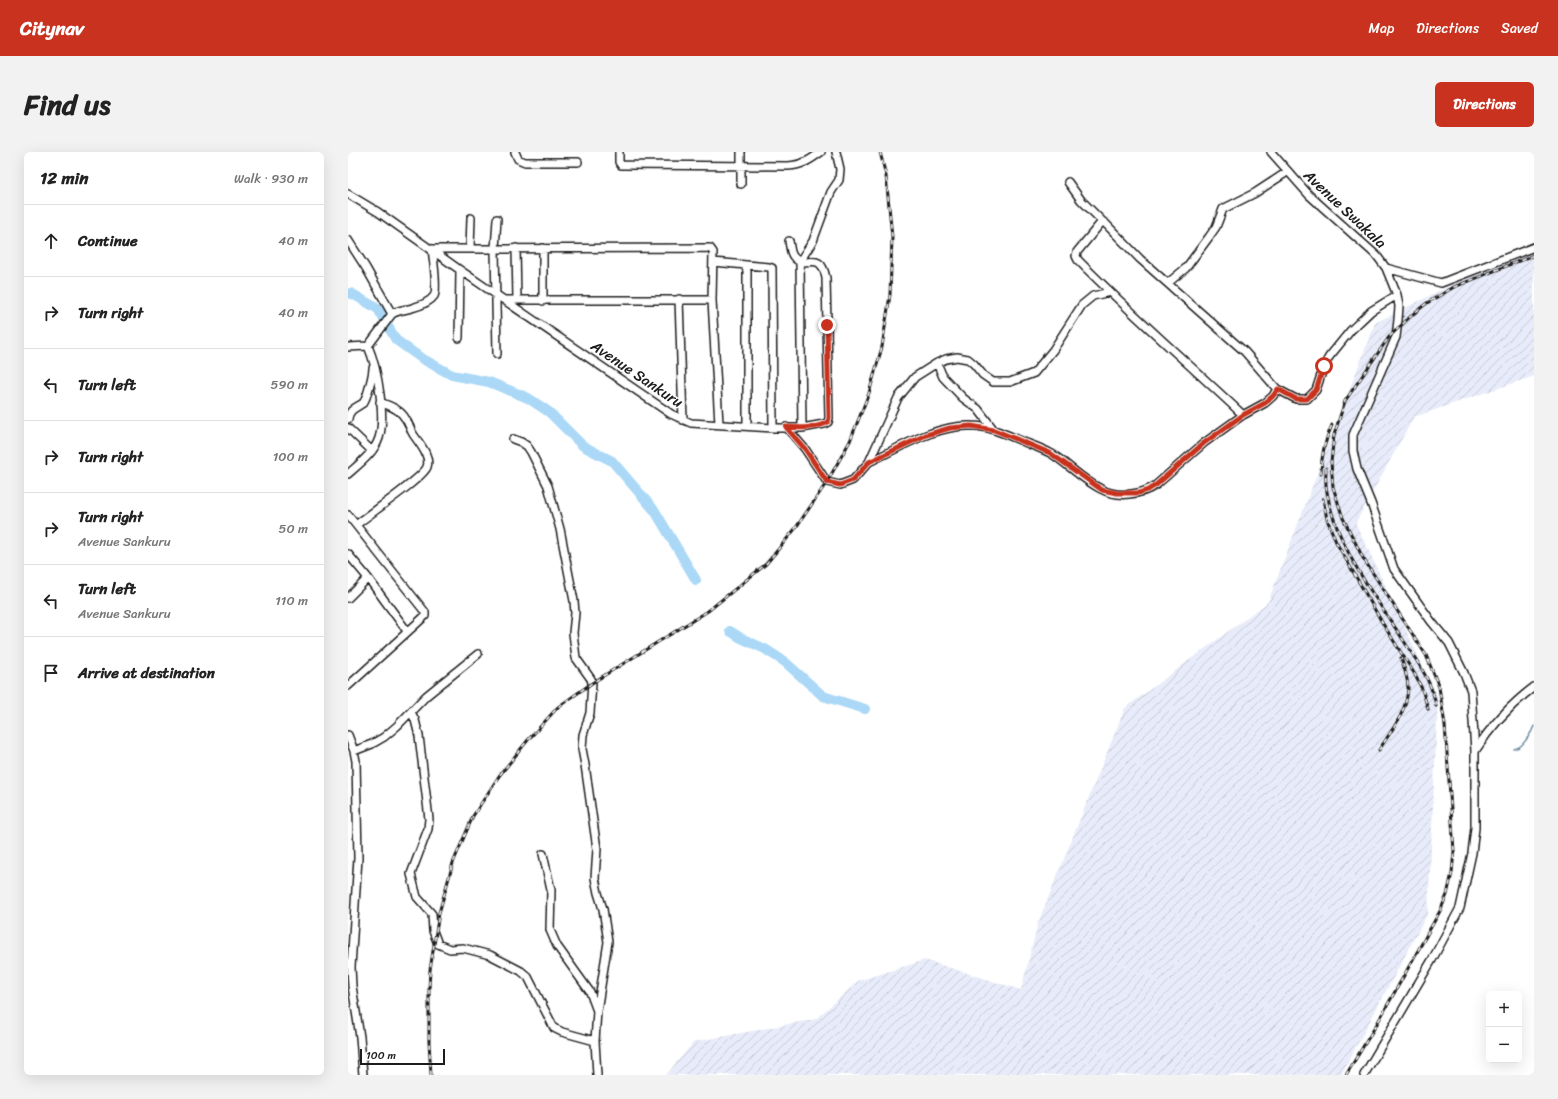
<!DOCTYPE html>
<meta charset="utf-8">
<style>
:root{--surface:#fff;--page:#f2f2f2;--text:#222;--muted:#767676;--line:#e0e0e0;--accent:#c8321e}
body{margin:0;font-family:Sriracha,sans-serif;background:var(--page);color:var(--text)}
.controls{position:absolute;right:12px;bottom:12px;display:grid;overflow:hidden;border-radius:6px;box-shadow:0 4px 16px #0002}
.controls button{width:36px;height:36px;display:grid;place-items:center;padding:0;border:0;border-bottom:1px solid var(--line);background:var(--surface);color:var(--text);font:20px sans-serif}
.scale{position:absolute;left:12px;bottom:10px;width:85px;box-sizing:border-box;padding-left:4px;border:2px solid #1c1c1c;border-top:0;font-size:11px;line-height:14px;white-space:nowrap;color:#1c1c1c;-webkit-text-stroke:3px #fff;paint-order:stroke}
.stop{position:absolute;width:12px;height:12px;margin:-9px;border:3px solid #c8321e;border-radius:50%;background:#fff}
.stop.end{background:#c8321e;border-color:#fff;box-shadow:0 1px 4px #0008}
.list{margin:0;padding:0;list-style:none}
h2{display:flex;justify-content:space-between;align-items:center;height:52px;margin:0;padding:0 16px;font-size:17px}
h2 small{font-size:13px;font-weight:400;color:var(--muted)}
.list li{display:grid;grid-template-columns:26px 1fr auto;gap:12px;align-items:center;box-sizing:border-box;height:72px;padding:0 16px;border-top:1px solid var(--line)}
.list b{display:block;font-size:15px;white-space:nowrap}
.list p{margin:0;font-size:13px;white-space:nowrap;color:var(--muted)}
.list em{font-size:13px;font-style:normal;color:var(--muted)}
.icon{flex:none;width:22px;height:22px;fill:none;stroke:currentColor;stroke-width:2;stroke-linecap:round;stroke-linejoin:round}
.map{position:relative;flex:none;width:1186px;height:923px;overflow:hidden;border-radius:6px}
header{display:flex;align-items:center;gap:24px;box-sizing:border-box;height:56px;padding:0 20px;background:var(--accent);color:#fff}
header strong{font-size:19px}
nav{display:flex;gap:22px;margin-inline-start:auto;font-size:14px}
.intro{display:flex;align-items:center;justify-content:space-between;box-sizing:border-box;height:96px;padding:0 24px}
h1{margin:0;font-size:28px}
.button{padding:10px 18px;border-radius:6px;background:var(--accent);color:#fff;font-size:14px;font-weight:700}
main{display:flex;gap:24px;padding:0 24px}
aside{flex:1;background:var(--surface);border-radius:6px;box-shadow:0 4px 16px #0002}
.map>svg:first-child{display:block}
</style>
<header>
<strong>Citynav</strong>
<nav><a>Map</a><a>Directions</a><a>Saved</a></nav>
</header>
<div class="intro"><h1>Find us</h1><a class="button">Directions</a></div>
<main>
<aside>
<h2>12 min<small>Walk · 930 m</small></h2>
<ul class="list">
<li><svg class="icon" aria-label="ahead" viewBox="0 0 24 24"><path d="M12 20V5M6 11l6-6 6 6"/></svg><div><b>Continue</b></div><em>40 m</em></li>
<li><svg class="icon" aria-label="right" viewBox="0 0 24 24"><path d="M7 20v-9h11M14 6l5 5-5 5"/></svg><div><b>Turn right</b></div><em>40 m</em></li>
<li><svg class="icon" aria-label="left" viewBox="0 0 24 24"><path d="M17 20v-9H6M10 6l-5 5 5 5"/></svg><div><b>Turn left</b></div><em>590 m</em></li>
<li><svg class="icon" aria-label="right" viewBox="0 0 24 24"><path d="M7 20v-9h11M14 6l5 5-5 5"/></svg><div><b>Turn right</b></div><em>100 m</em></li>
<li><svg class="icon" aria-label="right" viewBox="0 0 24 24"><path d="M7 20v-9h11M14 6l5 5-5 5"/></svg><div><b>Turn right</b><p>Avenue Sankuru</p></div><em>50 m</em></li>
<li><svg class="icon" aria-label="left" viewBox="0 0 24 24"><path d="M17 20v-9H6M10 6l-5 5 5 5"/></svg><div><b>Turn left</b><p>Avenue Sankuru</p></div><em>110 m</em></li>
<li><svg class="icon" aria-label="arrive" viewBox="0 0 24 24"><path d="M6 21V4h12l-3 4 3 4H6"/></svg><div><b>Arrive at destination</b></div></li>
</ul>
</aside>
<div class="map">
<svg width="1186" height="923" viewBox="0 0 1186 923">
<defs>
<pattern id="industrial-furrows" width="10" height="10" patternUnits="userSpaceOnUse"><rect width="10" height="10" fill="#e8ebf9"/><path d="M-1 1l2-2M0 10L10 0M9 11l2-2" fill="none" stroke="#c6c9d5"/></pattern>
</defs>
<rect width="100%" height="100%" fill="#fff"/>
<filter id="ink" filterUnits="userSpaceOnUse"><feTurbulence type="fractalNoise" baseFrequency=".025" numOctaves="2"/><feDisplacementMap in="SourceGraphic" scale="8" xChannelSelector="R" yChannelSelector="G"/><feConvolveMatrix kernelMatrix="1 2 1 2 8 2 1 2 1" color-interpolation-filters="sRGB"/></filter>
<g filter="url(#ink)">
<!-- industrial -->
<path fill="url(#industrial-furrows)" d="M 1186,92 L 1186,224 L 1066,265 L 1009,368 L 1008,372 L 1090,546 L 1080,761 L 993,923 L 318,923 L 346,890 L 468,867 L 510,829 L 577,808 L 673,838 L 690,771 L 777,556 L 920,450 L 1027,171 Z"/>
<g fill="none" stroke-linecap="round" stroke-linejoin="round">
<!-- stream -->
<path stroke="#718d9f" stroke-width="1.5" d="M 1166,597 C 1173,595 1174,593 1178,588 C 1182,582 1183,582 1186,574"/>
<!-- river -->
<path stroke="#aad8f6" stroke-width="10" d="M 0,142 L 3,141 L 30,157 L 48,188 L 73,206 L 104,223 L 141,230 L 180,246 L 201,260 L 235,294 L 264,309 L 307,359 L 348,428
M 382,479 L 393,486 L 417,497 L 437,510 L 475,544 L 517,557"/>
<!-- street casing -->
<g stroke="#1c1c1c" stroke-width="10">
<path id="street" d="M 167,0 L 170,7 L 177,10 L 230,10
M 271,0 L 271,10 L 273,13 L 440,14 C 455,13 462,8 473,0
M 923,0 L 961,43 L 1029,104 L 1038,116 L 1049,143 L 1051,154 L 1050,168 L 1048,185 L 1005,283 L 1005,299 L 1009,317 L 1023,351 L 1046,417 L 1083,469 L 1101,491 L 1116,521 L 1123,539 L 1127,599 L 1127,676 L 1124,701 L 1112,756 L 1084,808 L 1016,923
M 720,30 L 733,48 L 755,70 L 757,71 L 792,107 L 897,200 L 929,237 L 948,247 L 959,247 L 968,238 L 976,214 L 981,205 L 1003,178 L 1023,159 L 1049,143
M 393,32 L 393,0
M 0,42 L 30,60 L 112,118 L 323,262 L 343,271 L 425,276 L 454,276 L 476,272 L 480,270 L 481,266 L 478,126 C 472,95 456,120 445,104 C 442,100 442,93 441,89
M 755,70 L 752,72 L 729,100 L 728,104 L 730,108 C 783,162 840,211 895,263
M 0,88 L 18,116 L 44,162
M 122,96 L 123,66
M 168,96 L 169,148
M 195,96 L 195,149
M 365,110 L 421,115 L 424,116 L 425,276
M 397,113 L 399,119 L 399,274
M 1038,116 L 1093,131 L 1186,95
M 820,131 L 838,116 L 861,85 L 868,75 L 875,57 L 907,41 L 939,20
M 331,147 L 335,268
M 157,148 L 364,148
M 111,186 L 112,118
M 0,195 L 20,194 L 44,162 C 50,158 57,158 64,156 C 71,154 82,150 86,144 C 90,137 85,105 84,97 L 362,96 L 365,100 L 364,148 L 371,272
M 149,202 L 147,97 L 149,67
M 589,211 L 595,225 L 615,246 L 630,257 L 646,278
M 0,267 C 1,257 8,256 15,251 C 19,247 25,222 25,216
M 438,275 L 457,297 L 479,330 L 492,333 L 505,328 L 521,310 L 550,246 L 567,225 L 589,211 L 598,207 L 609,205 L 620,207 L 626,212 L 635,223 L 645,230 L 662,230 L 686,221 L 705,198 L 734,153 L 745,144 L 762,140
M 0,276 L 24,299
M 454,276 L 452,109 L 465,89 L 483,40 L 491,28 L 492,17 L 488,0
M 165,287 L 173,290 L 179,294 L 183,300 L 200,334 L 212,377 L 226,449 L 227,461 L 225,481 L 228,506 L 243,527 L 244,531 L 242,561 L 235,583 L 234,597 L 237,613 L 249,697 L 247,726 L 250,741 L 255,757 L 260,790 L 249,859 L 247,889 L 249,923
M 521,310 C 551,296 589,272 624,274 C 644,274 663,285 681,292 C 689,295 697,298 704,302 C 721,313 735,328 753,337 C 769,346 794,343 808,333 L 856,291 L 895,263 L 917,251 L 925,244 L 929,237
M 0,322 C 10,313 23,303 29,291 C 40,270 29,215 20,194
M 0,363 L 77,460 L 77,464 L 0,534
M 8,373 C 20,363 75,326 79,315 C 83,304 71,291 65,282 C 62,277 61,271 57,266 C 52,257 41,254 32,250
M 0,402 L 20,426 L 59,479
M 0,446 L 20,426
M 63,560 L 67,568 L 71,584 L 81,667 L 80,677 L 63,722 L 69,745 L 84,762 L 85,779 L 90,792 L 102,797 L 115,796 L 142,803 L 173,819 L 180,825 L 206,876 L 214,880 L 247,889
M 0,583 L 6,599 L 8,609 L 10,706 L 3,815 L 4,834 L 12,885 L 15,923
M 6,599 L 24,592 L 36,585 L 49,574 L 78,544 L 130,502
M 1127,599 C 1143,574 1162,553 1186,535
M 195,702 L 203,738 L 202,778 L 209,794 L 242,840 L 249,859"/>
</g>
<!-- street -->
<use href="#street" stroke="#fff" stroke-width="7"/>
<!-- rail casing -->
<g stroke="#1c1c1c" stroke-width="3">
<path id="rail" d="M 978,316 C 978,324 977,332 979,340 C 987,391 1025,442 1052,483 C 1066,505 1084,528 1088,554
M 973,322 C 973,305 977,288 984,273
M 975,347 L 979,367 L 988,390 L 1035,472 L 1066,521 L 1074,537 L 1080,557
M 1031,598 C 1043,579 1059,560 1060,536 C 1060,526 1056,515 1053,506
M 83,923 L 81,890 L 81,837 L 82,818 L 91,761 L 105,711 L 125,664 L 151,624 L 180,588 L 210,555 L 244,531 L 360,459 L 418,412 L 447,377 L 479,330 L 502,289 L 521,241 L 534,195 L 542,143 L 544,85 L 538,24 L 532,0
M 998,923 L 1030,870 L 1092,759 L 1099,743 L 1104,721 L 1106,699 L 1097,573 L 1091,535 L 1078,503 L 1015,406 L 995,366 L 985,335 L 983,310 L 986,283 L 997,249 L 1041,185 L 1065,162 L 1079,151 L 1106,135 L 1186,103"/>
</g>
<!-- rail -->
<use href="#rail" stroke="#fff" stroke-width="1.5" stroke-dasharray="4.5" stroke-linecap="butt"/>
</g>
</g>
<g fill="none" stroke-linecap="round" stroke-linejoin="round" filter="url(#ink)">
<!-- route -->
<path stroke="#c8321e" stroke-width="5" d="M 479,173 L 481,266 L 480,270 C 468,277 451,276 438,275 L 457,297 L 479,330 L 492,333 L 505,328 L 521,310 L 578,283 L 602,276 L 623,274 L 646,278 L 702,301 L 754,338 L 769,341 L 791,341 L 800,338 L 808,333 L 856,291 L 895,263 L 917,251 L 925,244 L 930,237 L 948,247 L 959,247 L 968,238 L 976,214"/>
</g>
<g text-anchor="middle" stroke-width="3" stroke-linejoin="round" paint-order="stroke">
<!-- street labels -->
<g font-size="15" fill="#1c1c1c" stroke="#fff">
<text transform="translate(997 57) rotate(43)" y="5">Avenue Swakala</text>
<text transform="translate(289 222) rotate(34)" y="5">Avenue Sankuru</text>
</g>
</g>
</svg>
<div class="controls">
<button>+</button>
<button>−</button>
</div>
<div class="scale">100 m</div>
<div class="stop" style="left:976px;top:214px"></div>
<div class="stop end" style="left:479px;top:173px"></div>
</div>
</main>
